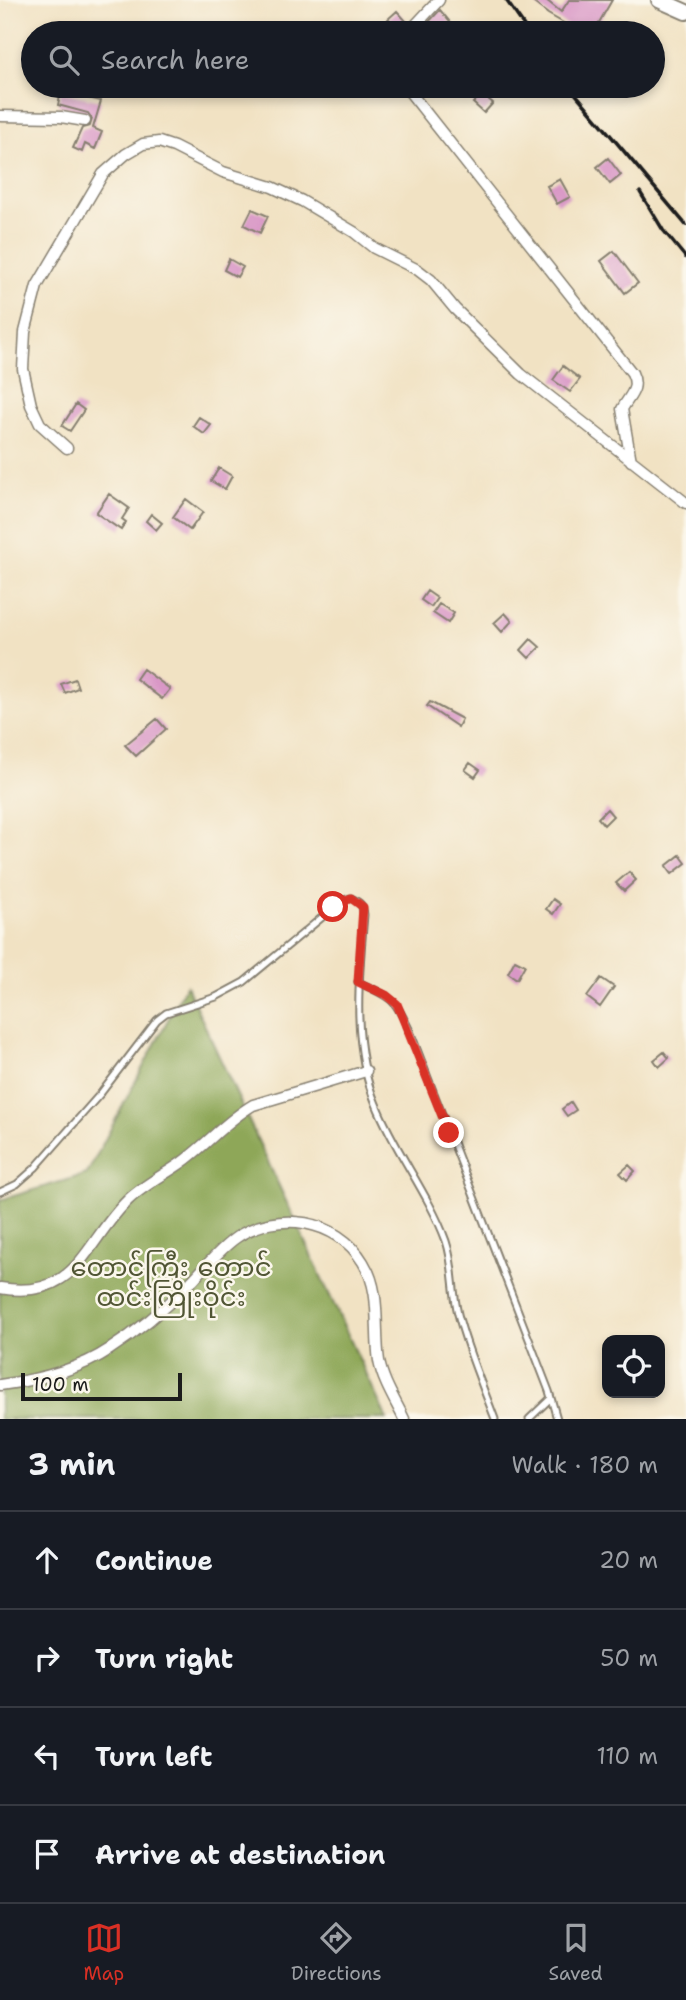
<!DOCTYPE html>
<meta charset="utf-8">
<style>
:root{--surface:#171b24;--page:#20242c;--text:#f1f3f6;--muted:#9ea1a6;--line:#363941;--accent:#d93025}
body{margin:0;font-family:"Shantell Sans","Noto Sans Myanmar",sans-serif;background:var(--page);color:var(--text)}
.controls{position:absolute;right:21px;bottom:21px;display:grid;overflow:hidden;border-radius:14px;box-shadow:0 4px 10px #0003}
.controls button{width:63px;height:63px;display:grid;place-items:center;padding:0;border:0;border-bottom:2px solid var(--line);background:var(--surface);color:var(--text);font:35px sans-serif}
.scale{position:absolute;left:21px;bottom:18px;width:161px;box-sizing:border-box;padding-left:7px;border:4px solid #1c1c1c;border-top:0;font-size:19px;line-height:24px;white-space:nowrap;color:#1c1c1c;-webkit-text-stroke:5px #fbf7ec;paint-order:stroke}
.stop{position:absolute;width:21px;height:21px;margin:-16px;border:5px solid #d93025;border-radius:50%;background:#fff}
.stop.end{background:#d93025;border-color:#fff;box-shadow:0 2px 7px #0008}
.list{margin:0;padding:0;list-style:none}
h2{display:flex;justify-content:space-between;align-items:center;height:91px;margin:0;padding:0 28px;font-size:30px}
h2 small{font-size:23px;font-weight:400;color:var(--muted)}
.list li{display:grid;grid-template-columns:46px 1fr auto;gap:21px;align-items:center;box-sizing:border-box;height:98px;padding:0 28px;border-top:2px solid var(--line)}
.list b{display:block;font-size:26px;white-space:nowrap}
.list em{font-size:23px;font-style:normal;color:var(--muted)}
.icon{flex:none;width:38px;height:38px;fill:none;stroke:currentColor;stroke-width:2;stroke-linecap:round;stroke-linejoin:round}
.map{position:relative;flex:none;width:686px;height:1419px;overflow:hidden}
.search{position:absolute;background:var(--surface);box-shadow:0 4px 10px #0003;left:21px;right:21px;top:21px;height:77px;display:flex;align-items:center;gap:18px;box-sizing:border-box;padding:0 24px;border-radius:38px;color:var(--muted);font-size:26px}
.sheet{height:483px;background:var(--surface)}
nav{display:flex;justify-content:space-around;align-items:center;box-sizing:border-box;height:98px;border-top:2px solid var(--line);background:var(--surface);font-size:19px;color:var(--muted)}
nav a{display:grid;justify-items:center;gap:4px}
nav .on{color:var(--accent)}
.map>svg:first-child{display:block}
</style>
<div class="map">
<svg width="686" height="1419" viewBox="0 0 686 1419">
<rect width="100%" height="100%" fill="#fbf7ec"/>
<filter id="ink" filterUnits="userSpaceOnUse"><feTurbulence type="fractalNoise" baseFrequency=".0143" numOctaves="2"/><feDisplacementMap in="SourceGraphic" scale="14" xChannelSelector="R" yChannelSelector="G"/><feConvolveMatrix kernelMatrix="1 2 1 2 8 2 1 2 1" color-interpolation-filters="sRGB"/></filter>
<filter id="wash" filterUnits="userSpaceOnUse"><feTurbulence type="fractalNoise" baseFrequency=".00686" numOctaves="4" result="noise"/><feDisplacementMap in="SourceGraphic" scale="28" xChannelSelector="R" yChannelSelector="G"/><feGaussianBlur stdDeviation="1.57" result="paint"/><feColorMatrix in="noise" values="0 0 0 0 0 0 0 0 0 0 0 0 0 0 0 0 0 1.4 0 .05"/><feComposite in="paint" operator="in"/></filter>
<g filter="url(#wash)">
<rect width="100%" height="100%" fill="#f1e2c3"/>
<!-- forest -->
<path fill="#8ea759" stroke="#55623a" stroke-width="2" d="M 186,985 L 387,1419 L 0,1419 L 0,1200 L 87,1174 Z"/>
<g id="blocks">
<!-- building -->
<path fill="#d997c6" d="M 530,0 L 546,0 L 561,12 L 569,0 L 612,0 L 593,33 L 581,33 L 548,14 Z
M 440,10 L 459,33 L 431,33 L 425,26 Z
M 397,11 L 407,22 L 398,31 L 388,19 Z
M 61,92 L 101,101 L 93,128 L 102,132 L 95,149 L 85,144 L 82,152 L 73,148 L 82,128 L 90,126 L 92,119 L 88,113 L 58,105 Z
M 482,94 L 493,103 L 484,113 L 473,103 Z
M 608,158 L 621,175 L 610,184 L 597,167 Z
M 560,179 L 570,197 L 557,204 L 547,186 Z
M 252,209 L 268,216 L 260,233 L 244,225 Z
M 614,251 L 638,283 L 625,293 L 601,261 Z
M 229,259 L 243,267 L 237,277 L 224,270 Z
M 563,366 L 580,379 L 570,392 L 553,380 Z
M 76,404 L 84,410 L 70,431 L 62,426 Z
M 199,417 L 211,425 L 204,434 L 193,426 Z
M 219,468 L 232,476 L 225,489 L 211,481 Z
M 109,494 L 129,508 L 122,519 L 126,522 L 121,530 L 96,513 Z
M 186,499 L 203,512 L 190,530 L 173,517 Z
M 151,514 L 162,523 L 156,530 L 146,521 Z
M 427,591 L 437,598 L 431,607 L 421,600 Z
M 439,604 L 454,613 L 448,623 L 433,613 Z
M 505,613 L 512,621 L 502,632 L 494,623 Z
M 531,639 L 540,647 L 529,658 L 521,650 Z
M 143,669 L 170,689 L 162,699 L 136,679 Z
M 75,679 L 78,688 L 65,693 L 61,684 Z
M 430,702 L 462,719 L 458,727 L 427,706 Z
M 157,719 L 166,729 L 136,756 L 125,745 Z
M 470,763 L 480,770 L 475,777 L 465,770 Z
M 607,809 L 613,816 L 604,825 L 598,818 Z
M 680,855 L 686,863 L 672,874 L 666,866 Z
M 629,872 L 636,880 L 624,891 L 616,883 Z
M 553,899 L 560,904 L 553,914 L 546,909 Z
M 515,960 L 525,965 L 517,979 L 508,973 Z
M 601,978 L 614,987 L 600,1007 L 587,997 Z
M 664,1052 L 669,1058 L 659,1067 L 654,1060 Z
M 571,1102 L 576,1110 L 567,1116 L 562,1109 Z
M 629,1165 L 635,1171 L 627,1180 L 620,1173 Z"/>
</g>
</g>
<g filter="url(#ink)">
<use href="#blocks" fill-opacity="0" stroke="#867f70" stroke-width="2"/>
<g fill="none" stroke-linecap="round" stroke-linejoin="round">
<!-- lane casing -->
<g stroke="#867f70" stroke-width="9">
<path id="lane" d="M 358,982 C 392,998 394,997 410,1031 L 549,1391 L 557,1419
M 0,1192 L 17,1184 L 35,1168 L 101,1093 L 157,1020 L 166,1013 L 216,997 L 244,982 L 343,900 L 351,898 C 360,902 363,905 364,915 C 359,976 351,1045 376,1104 C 395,1152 428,1192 446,1241 C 454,1264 452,1290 458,1314 C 467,1350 482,1384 495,1419
M 529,1419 L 551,1398"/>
</g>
<!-- street casing -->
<g stroke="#867f70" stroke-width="13">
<path id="street" d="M 408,33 L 439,0
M 405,86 L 632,373 C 640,389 629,396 622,409 L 631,461
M 0,116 L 61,117 L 85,121
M 67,448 L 40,424 L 31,405 L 23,369 L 25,332 L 37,286 L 103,174 L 126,154 L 143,144 L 159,142 L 174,147 L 223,172 L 272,187 L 302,201 L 354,232 L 374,248 L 418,270 L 431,280 L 455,309 L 521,374 L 686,503
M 0,1288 C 78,1301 84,1243 128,1200 C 144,1185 164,1175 181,1163 C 206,1145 226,1121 253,1105 L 366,1071
M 0,1385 C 37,1380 79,1370 110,1349 C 138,1331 164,1309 188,1285 C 204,1269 218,1250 237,1237 C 278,1210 337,1219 363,1262 C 382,1292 374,1328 379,1361 C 383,1382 395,1400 404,1419"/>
</g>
<!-- secondary casing -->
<g stroke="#867f70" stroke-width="18">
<path id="secondary" d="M 659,0 L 686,12"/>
</g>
<!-- lane -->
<use href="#lane" stroke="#fff" stroke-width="5"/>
<!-- street -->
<use href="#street" stroke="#fff" stroke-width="10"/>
<!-- secondary -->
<use href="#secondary" stroke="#fff" stroke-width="14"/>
<!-- rail -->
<path stroke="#1c1c1c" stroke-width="3.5" d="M 506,0 L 529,33
M 569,86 L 686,225
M 640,192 L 663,230 L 686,258"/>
</g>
</g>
<g fill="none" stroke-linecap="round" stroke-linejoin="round" filter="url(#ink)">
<!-- route -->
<path stroke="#d93025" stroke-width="9" d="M 333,907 L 351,898 L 363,907 L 358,982 L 386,995 L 397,1004 L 449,1133"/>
</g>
<g text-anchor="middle" stroke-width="5" stroke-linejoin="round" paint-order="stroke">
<!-- park labels -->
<g font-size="26" fill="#515635" stroke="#fbf7ec">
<text x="171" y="1276">တောင်ကြီး တောင်<tspan x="171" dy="30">ထင်းကြိုးဝိုင်း</tspan></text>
</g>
</g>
</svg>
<div class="controls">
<button><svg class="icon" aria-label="locate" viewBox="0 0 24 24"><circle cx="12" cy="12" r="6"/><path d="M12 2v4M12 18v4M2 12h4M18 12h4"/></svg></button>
</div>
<div class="scale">100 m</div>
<div class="stop" style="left:333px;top:907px"></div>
<div class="stop end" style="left:449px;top:1133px"></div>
<div class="search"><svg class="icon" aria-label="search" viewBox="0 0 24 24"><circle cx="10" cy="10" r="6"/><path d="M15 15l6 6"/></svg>Search here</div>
</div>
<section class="sheet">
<h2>3 min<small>Walk · 180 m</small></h2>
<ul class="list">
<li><svg class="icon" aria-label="ahead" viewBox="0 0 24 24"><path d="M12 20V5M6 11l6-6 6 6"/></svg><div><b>Continue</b></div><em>20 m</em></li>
<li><svg class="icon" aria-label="right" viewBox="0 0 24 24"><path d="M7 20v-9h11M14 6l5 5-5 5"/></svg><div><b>Turn right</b></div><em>50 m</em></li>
<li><svg class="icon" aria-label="left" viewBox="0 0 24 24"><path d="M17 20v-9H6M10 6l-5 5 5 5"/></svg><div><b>Turn left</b></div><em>110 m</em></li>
<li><svg class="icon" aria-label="arrive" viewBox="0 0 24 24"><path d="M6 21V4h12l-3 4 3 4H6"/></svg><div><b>Arrive at destination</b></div></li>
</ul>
</section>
<nav>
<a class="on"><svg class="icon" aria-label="map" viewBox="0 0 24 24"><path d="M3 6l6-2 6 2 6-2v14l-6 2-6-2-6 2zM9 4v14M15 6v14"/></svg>Map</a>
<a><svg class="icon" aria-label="directions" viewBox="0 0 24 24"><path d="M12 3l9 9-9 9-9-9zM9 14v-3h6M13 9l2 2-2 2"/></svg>Directions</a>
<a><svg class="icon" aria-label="saved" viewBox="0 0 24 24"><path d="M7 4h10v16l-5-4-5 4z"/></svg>Saved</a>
</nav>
